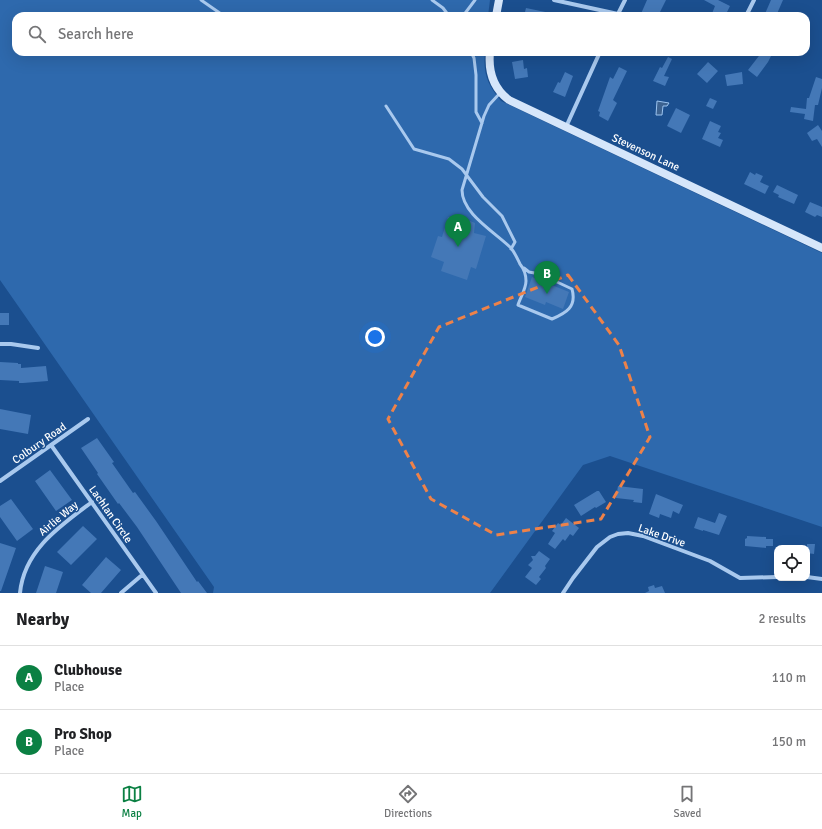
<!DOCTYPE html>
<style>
:root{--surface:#fff;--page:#f6f6f6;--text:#202124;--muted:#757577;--line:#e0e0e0;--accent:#0b8043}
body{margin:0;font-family:Signika,sans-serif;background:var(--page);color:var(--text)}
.controls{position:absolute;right:12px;bottom:12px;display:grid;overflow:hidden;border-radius:8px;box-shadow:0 4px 16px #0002}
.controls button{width:36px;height:36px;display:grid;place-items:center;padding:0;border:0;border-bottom:1px solid var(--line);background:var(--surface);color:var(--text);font:20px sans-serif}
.you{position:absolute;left:375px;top:337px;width:14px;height:14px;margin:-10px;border:3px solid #fff;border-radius:50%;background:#1a73e8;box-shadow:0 0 0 6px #1a73e833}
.badge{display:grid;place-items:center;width:26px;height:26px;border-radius:50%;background:var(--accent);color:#fff;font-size:13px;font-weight:700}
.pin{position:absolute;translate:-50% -33px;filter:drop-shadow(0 1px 2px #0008)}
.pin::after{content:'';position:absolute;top:21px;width:14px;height:12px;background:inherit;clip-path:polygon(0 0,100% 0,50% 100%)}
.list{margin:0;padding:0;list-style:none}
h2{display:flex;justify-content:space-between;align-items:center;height:52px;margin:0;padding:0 16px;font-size:17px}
h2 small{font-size:13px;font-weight:400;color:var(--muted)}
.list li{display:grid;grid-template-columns:26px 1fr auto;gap:12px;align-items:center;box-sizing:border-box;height:64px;padding:0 16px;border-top:1px solid var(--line)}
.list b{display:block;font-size:15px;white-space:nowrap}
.list p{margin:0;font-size:13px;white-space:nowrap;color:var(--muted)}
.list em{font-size:13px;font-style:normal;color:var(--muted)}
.icon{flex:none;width:22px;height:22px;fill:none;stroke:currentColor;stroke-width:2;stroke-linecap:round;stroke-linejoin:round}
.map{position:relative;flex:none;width:822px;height:593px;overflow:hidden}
.search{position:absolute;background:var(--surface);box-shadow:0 4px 16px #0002;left:12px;right:12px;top:12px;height:44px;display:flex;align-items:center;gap:10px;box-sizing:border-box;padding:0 14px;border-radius:12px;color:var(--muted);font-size:15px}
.sheet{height:180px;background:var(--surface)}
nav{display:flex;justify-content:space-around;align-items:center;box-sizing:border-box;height:56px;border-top:1px solid var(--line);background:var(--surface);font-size:11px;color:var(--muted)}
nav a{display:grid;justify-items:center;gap:2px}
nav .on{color:var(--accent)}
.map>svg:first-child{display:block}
</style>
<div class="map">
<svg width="822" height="593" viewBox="0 0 822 593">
<rect width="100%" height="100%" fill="#1b4f8f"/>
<!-- green -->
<path fill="#2e69ad" d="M 0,0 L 490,0 L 488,16 L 16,16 L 16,52 L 485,52 C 483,74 487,84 501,101 L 822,253 L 822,527 L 610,456 L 583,465 L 490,593 L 213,593 L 214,587 L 0,280 Z"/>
<!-- water -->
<path fill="#3c6290" stroke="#9cc4f0" d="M 657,101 L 669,103 L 667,106 L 663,106 L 662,115 L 656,115 Z"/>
<!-- building -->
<path fill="#4478b7" d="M 647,0 L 666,0 L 658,16 L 640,16 Z
M 704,0 L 718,0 L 730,6 L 725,16 L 711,16 L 715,6 Z
M 771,0 L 783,0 L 776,16 L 764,16 Z
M 526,8 L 555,14 L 555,16 L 524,16 Z
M 762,52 L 773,52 L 768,62 L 757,77 L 748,70 Z
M 668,57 L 672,59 L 664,76 L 669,77 L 665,86 L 653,81 L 660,67 L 662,68 Z
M 523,60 L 524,69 L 527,68 L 528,77 L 515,79 L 512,62 Z
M 708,62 L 718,71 L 707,83 L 697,74 Z
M 619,67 L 627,71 L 613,100 L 617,103 L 608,121 L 599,116 L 600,112 L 598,111 L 610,77 L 613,79 Z
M 565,72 L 573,76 L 565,97 L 553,92 L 558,82 L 560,83 Z
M 742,72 L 743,84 L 727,86 L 725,75 Z
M 816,77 L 822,79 L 822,88 L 818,105 L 815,105 L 813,121 L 804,119 L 805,114 L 790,112 L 791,107 L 806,109 L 807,98 L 809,98 Z
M 710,98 L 717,101 L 713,109 L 706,106 Z
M 676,108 L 690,115 L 681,133 L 667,126 Z
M 710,121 L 721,126 L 718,132 L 721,133 L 718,138 L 723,140 L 720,147 L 702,139 Z
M 818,125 L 822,131 L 822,147 L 817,139 L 812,141 L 807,133 Z
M 750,172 L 755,175 L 756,173 L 763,176 L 760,182 L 769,186 L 765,194 L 744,184 Z
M 777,185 L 798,195 L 794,204 L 778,197 L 779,195 L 773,192 Z
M 810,202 L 822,207 L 822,217 L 817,215 L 815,217 L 805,212 Z
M 448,217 L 458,221 L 460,217 L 475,223 L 474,233 L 486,236 L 476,269 L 471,267 L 467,280 L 441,271 L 444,262 L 431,257 L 438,236 L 442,237 Z
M 532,277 L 569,292 L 563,309 L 546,302 L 545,305 L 525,297 Z
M 0,313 L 9,313 L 9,325 L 0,325 Z
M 0,362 L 18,363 L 18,364 L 21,364 L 21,368 L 46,366 L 48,381 L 23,383 L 19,383 L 19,381 L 0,380 Z
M 0,409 L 31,415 L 28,434 L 0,429 Z
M 97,438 L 114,462 L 112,463 L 133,493 L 135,492 L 156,521 L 197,582 L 198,581 L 207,593 L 181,593 L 137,527 L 119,503 L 118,504 L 97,474 L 98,473 L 81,448 Z
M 50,470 L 72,500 L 56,511 L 35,481 Z
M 618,486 L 643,489 L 642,503 L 633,502 L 634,500 L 616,498 Z
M 597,491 L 599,491 L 606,502 L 596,508 L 595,507 L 581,516 L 574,505 Z
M 656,494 L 683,505 L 679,514 L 673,511 L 671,518 L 660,514 L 659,518 L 649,514 Z
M 11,499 L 33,529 L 17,541 L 0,517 L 0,506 Z
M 719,513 L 727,516 L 719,535 L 703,530 L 703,531 L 694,528 L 698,517 L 715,523 Z
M 566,518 L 579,528 L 573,536 L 570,534 L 565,541 L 563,539 L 555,549 L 548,544 L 555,533 L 552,531 L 558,523 L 561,525 Z
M 83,526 L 97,539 L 71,565 L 57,552 Z
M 747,536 L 766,537 L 766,539 L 773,539 L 773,546 L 766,546 L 766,548 L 745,546 L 745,539 L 747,538 Z
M 0,543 L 16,548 L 1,591 L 0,591 Z
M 807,544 L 815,544 L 814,554 L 807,553 Z
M 539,551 L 550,559 L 545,566 L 546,568 L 539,577 L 541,579 L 536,585 L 525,577 L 532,568 L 528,565 L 533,560 L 531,556 L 535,556 Z
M 106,557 L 121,570 L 101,593 L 91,593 L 82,585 Z
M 45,566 L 63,572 L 56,593 L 36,593 Z
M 654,585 L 655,588 L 662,586 L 665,593 L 645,593 L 649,591 L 648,587 Z"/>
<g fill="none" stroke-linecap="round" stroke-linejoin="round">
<!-- lane -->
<path stroke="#a9c9ee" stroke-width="3" d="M 201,0 L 224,16
M 432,0 L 443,8 L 449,16
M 463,16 L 475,0
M 471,52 L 474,58 L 476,75 L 476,112 L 482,123
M 500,93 L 489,105 L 484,116 L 462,190 C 462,214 495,232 511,248 C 515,253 517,258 520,264 C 524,269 526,275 526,281 C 526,289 520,298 518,305 L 552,319 C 566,313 577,307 572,289 L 540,274 L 529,272 L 524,268
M 386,106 L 414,149 L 449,159 L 462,169 L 483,197 L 502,216 L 515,242 L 511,249"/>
<!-- street -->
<path stroke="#a9c9ee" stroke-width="4" d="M 554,0 L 618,14
M 617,16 L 625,0
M 746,16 L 754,0
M 566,127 L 600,52
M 0,344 L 11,344 L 38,348
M 51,445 L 156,593
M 0,481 L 88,419
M 807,577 L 822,579
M 20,593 C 24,550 60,526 92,502
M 121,593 L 142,575
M 563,593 L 573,578 L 597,547 L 610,537 L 618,534 L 628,533 L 643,536 L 710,561 L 740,578 L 777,577"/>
<!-- secondary -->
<path stroke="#d6e6fa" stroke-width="8" d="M 496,16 L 499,0
M 490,52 C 488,72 493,88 509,100 L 822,248"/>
</g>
<!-- marked area -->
<path fill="none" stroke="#ee8249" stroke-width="3" stroke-dasharray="8 5" stroke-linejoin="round" d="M 568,275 L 619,345 L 650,437 L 601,519 L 496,535 L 431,499 L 388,419 L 439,327 Z"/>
<g text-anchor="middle" stroke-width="3" stroke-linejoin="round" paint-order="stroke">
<!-- street labels -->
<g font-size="11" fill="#fff" stroke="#1b4f8f">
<text transform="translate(646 152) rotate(25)" y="4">Stevenson Lane</text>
<text transform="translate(39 443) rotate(-35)" y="4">Colbury Road</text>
<text transform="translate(111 514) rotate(55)" y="4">Lachlan Circle</text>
<text transform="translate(58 518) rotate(-40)" y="4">Airlie Way</text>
<text transform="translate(662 535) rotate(19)" y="4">Lake Drive</text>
</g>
</g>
</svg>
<div class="controls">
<button><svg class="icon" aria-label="locate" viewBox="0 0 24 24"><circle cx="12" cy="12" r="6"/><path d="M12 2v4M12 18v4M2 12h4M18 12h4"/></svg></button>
</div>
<div class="you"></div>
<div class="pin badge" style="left:458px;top:247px">A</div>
<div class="pin badge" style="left:547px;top:294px">B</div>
<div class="search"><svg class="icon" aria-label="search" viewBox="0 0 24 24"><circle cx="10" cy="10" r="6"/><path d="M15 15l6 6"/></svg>Search here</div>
</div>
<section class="sheet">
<h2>Nearby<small>2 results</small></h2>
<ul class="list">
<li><span class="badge">A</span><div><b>Clubhouse</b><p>Place</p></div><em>110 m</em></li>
<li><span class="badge">B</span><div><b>Pro Shop</b><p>Place</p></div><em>150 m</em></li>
</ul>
</section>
<nav>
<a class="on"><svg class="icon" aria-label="map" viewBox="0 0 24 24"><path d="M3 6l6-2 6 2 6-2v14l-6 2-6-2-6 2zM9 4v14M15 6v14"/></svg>Map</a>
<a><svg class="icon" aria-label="directions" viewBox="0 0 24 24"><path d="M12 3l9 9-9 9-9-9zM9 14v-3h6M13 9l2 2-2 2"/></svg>Directions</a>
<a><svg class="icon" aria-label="saved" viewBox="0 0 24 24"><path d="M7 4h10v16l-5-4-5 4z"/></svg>Saved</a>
</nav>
